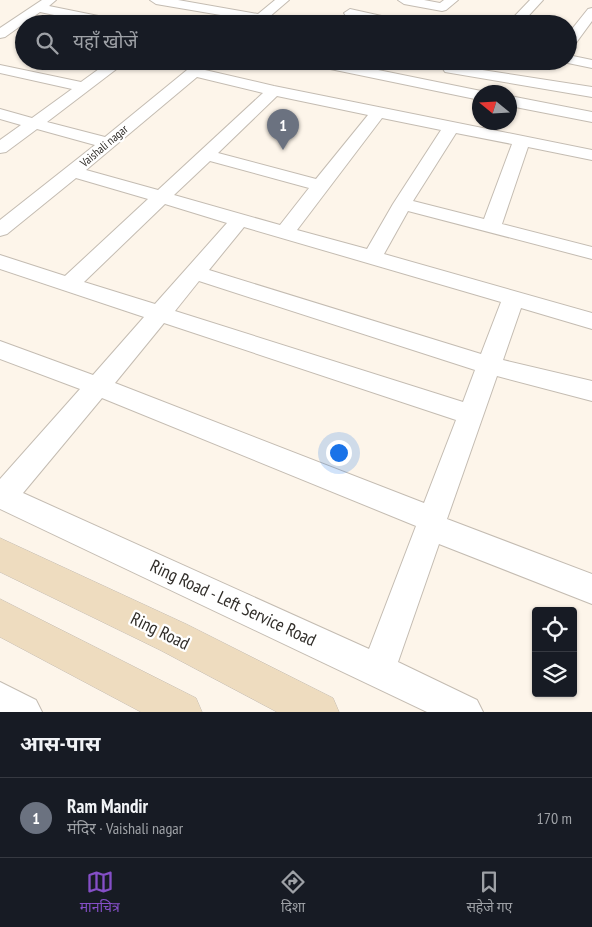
<!DOCTYPE html>
<html lang="hi">
<meta charset="utf-8">
<style>
:root{--surface:#171b24;--page:#20242c;--text:#f1f3f6;--muted:#9ea1a6;--line:#363941;--accent:#854fc7}
body{margin:0;font-family:"PT Sans Narrow","Noto Sans Devanagari",sans-serif;background:var(--page);color:var(--text)}
.controls{position:absolute;right:15px;bottom:15px;display:grid;overflow:hidden;border-radius:5px;box-shadow:0 1px 4px #0004}
.controls button{width:45px;height:45px;display:grid;place-items:center;padding:0;border:0;border-bottom:1px solid var(--line);background:var(--surface);color:var(--text);font:25px sans-serif}
.compass{position:absolute;left:472px;top:85px;width:45px;height:45px;border-radius:50%;background:var(--surface);box-shadow:0 1px 4px #0004;rotate:288deg}
.you{position:absolute;left:338px;top:452px;width:18px;height:18px;margin:-12px;border:4px solid #fff;border-radius:50%;background:#1a73e8;box-shadow:0 0 0 8px #1a73e833}
.badge{display:grid;place-items:center;width:32px;height:32px;border-radius:50%;background:var(--accent);color:#fff;font-size:16px;font-weight:700}
.pin{position:absolute;translate:-50% -41px;filter:drop-shadow(0 1px 2px #0008)}
.pin::after{content:'';position:absolute;top:26px;width:18px;height:15px;background:inherit;clip-path:polygon(0 0,100% 0,50% 100%)}
.list{margin:0;padding:0;list-style:none}
h2{display:flex;justify-content:space-between;align-items:center;height:65px;margin:0;padding:0 20px;font-size:21px}
h2 small{font-size:16px;font-weight:400;color:var(--muted)}
.list li{display:grid;grid-template-columns:32px 1fr auto;gap:15px;align-items:center;box-sizing:border-box;height:80px;padding:0 20px;border-top:1px solid var(--line)}
.list b{display:block;font-size:19px;white-space:nowrap}
.list p{margin:0;font-size:16px;white-space:nowrap;color:var(--muted)}
.list em{font-size:16px;font-style:normal;color:var(--muted)}
.icon{flex:none;width:28px;height:28px;fill:none;stroke:currentColor;stroke-width:2;stroke-linecap:round;stroke-linejoin:round}
.map{position:relative;flex:none;width:592px;height:712px;overflow:hidden}
.search{position:absolute;background:var(--surface);box-shadow:0 1px 4px #0004;left:15px;right:15px;top:15px;height:55px;display:flex;align-items:center;gap:12px;box-sizing:border-box;padding:0 18px;border-radius:28px;color:var(--muted);font-size:19px}
.sheet{height:145px;background:var(--surface)}
nav{display:flex;justify-content:space-around;align-items:center;box-sizing:border-box;height:70px;border-top:1px solid var(--line);background:var(--surface);font-size:14px;color:var(--muted)}
nav a{display:grid;justify-items:center;gap:2px}
nav .on{color:var(--accent)}
.map>svg:first-child{display:block}
</style>
<div class="map">
<svg width="592" height="712" viewBox="0 0 592 712">
<rect width="100%" height="100%" fill="#fdf5ea"/>
<g fill="none" stroke-linecap="round" stroke-linejoin="round">
<!-- minor casing -->
<g stroke="#c4bcb2" stroke-width="2">
<path id="minor" d="M 42,0 L 56,0 L 49,6 L 118,20 L 124,24 L 97,24 L 40,12 L 5,37 L 0,38 L 0,28 Z
M 150,0 L 178,0 L 258,14 L 275,0 L 289,0 L 261,24 L 247,24 L 250,20 L 156,4 Z
M 398,0 L 424,0 L 440,3 L 444,0 L 458,0 L 446,10 L 442,11 L 404,4 Z
M 530,0 L 543,0 L 521,24 L 507,24 Z
M 592,8 L 592,21 L 573,47 L 568,48 L 568,34 L 588,9 Z
M 350,9 L 404,21 L 405,24 L 381,24 L 346,16 L 344,13 Z
M 568,55 L 592,60 L 592,68 L 563,62 L 568,61 Z
M 110,61 L 127,61 L 47,122 L 105,137 L 198,61 L 213,61 L 205,70 L 274,86 L 592,150 L 592,160 L 528,147 L 502,224 L 592,247 L 592,259 L 408,211 L 384,254 L 592,313 L 592,329 L 521,308 L 503,360 L 592,381 L 592,401 L 497,376 L 447,519 L 592,574 L 592,604 L 439,544 L 398,662 L 477,700 L 483,712 L 427,712 L 0,509 L 0,479 L 80,389 L 0,359 L 0,341 L 93,375 L 144,317 L 0,269 L 0,255 L 65,276 L 148,199 L 76,178 L 7,234 L 0,236 L 0,220 L 95,145 L 37,129 L 6,152 L 0,153 L 0,140 L 21,125 L 0,119 L 0,109 L 32,118 L 72,89 L 0,73 L 0,65 L 81,82 ZM 197,77 L 263,93 L 158,190 L 86,170 ZM 277,96 L 368,115 L 316,179 L 218,153 ZM 382,118 L 441,130 L 393,204 L 367,249 L 297,230 ZM 456,133 L 512,144 L 484,219 L 413,201 ZM 210,161 L 309,188 L 280,225 L 174,195 ZM 165,204 L 227,223 L 155,304 L 84,282 ZM 244,227 L 501,302 L 481,354 L 209,270 ZM 199,281 L 475,370 L 463,402 L 175,311 ZM 164,323 L 456,420 L 424,503 L 115,383 ZM 102,398 L 416,526 L 369,649 L 23,493 Z
M 304,61 L 334,61 L 486,92 L 480,92 L 480,100 L 311,65 Z
M 450,65 L 592,87 L 592,97 L 445,72 L 443,69 L 445,66 Z
M 510,96 L 592,112 L 592,122 L 510,106 Z
M 0,682 L 36,700 L 42,712 L 0,712 Z"/>
</g>
<!-- secondary casing -->
<g stroke="#c4bcb2" stroke-width="1">
<path id="secondary" d="M 0,538 L 186,624 L 333,698 L 339,712 L 277,712 L 160,650 L 0,572 Z
M 0,599 L 196,698 L 202,712 L 141,712 L 0,637 Z"/>
</g>
<!-- minor -->
<use href="#minor" fill="#fff" fill-rule="evenodd"/>
<!-- secondary -->
<use href="#secondary" fill="#eedcbf" fill-rule="evenodd"/>
</g>
<g text-anchor="middle" stroke-width="4.5" stroke-linejoin="round" paint-order="stroke">
<!-- far-street labels -->
<g font-size="12" fill="#312e2a" stroke="#fff">
<text transform="translate(104 146) rotate(-40)" y="4">Vaishali nagar</text>
</g>
<!-- near-street labels -->
<g font-size="18" fill="#312e2a" stroke="#fff">
<text transform="translate(233 603) rotate(25)" y="6">Ring Road - Left Service Road</text>
<text transform="translate(160 631) rotate(26)" y="6">Ring Road</text>
</g>
</g>
</svg>
<div class="controls">
<button><svg class="icon" aria-label="locate" viewBox="0 0 24 24"><circle cx="12" cy="12" r="6"/><path d="M12 2v4M12 18v4M2 12h4M18 12h4"/></svg></button>
<button><svg class="icon" aria-label="layers" viewBox="0 0 24 24"><path d="M12 4l9 5-9 5-9-5zM3 14l9 5 9-5"/></svg></button>
</div>
<svg class="compass" viewBox="-18 -18 36 36"><path d="M0-13l5 13h-10z" fill="#e53935"/><path d="M0 13l5-13h-10z" fill="#9ea1a6"/></svg>
<div class="you"></div>
<div class="pin badge" style="left:283px;top:150px;background:#6b7280">1</div>
<div class="search"><svg class="icon" aria-label="search" viewBox="0 0 24 24"><circle cx="10" cy="10" r="6"/><path d="M15 15l6 6"/></svg>यहाँ खोजें</div>
</div>
<section class="sheet">
<h2>आस-पास<small></small></h2>
<ul class="list">
<li><span class="badge" style="background:#6b7280">1</span><div><b>Ram Mandir</b><p>मंदिर · Vaishali nagar</p></div><em>170 m</em></li>
</ul>
</section>
<nav>
<a class="on"><svg class="icon" aria-label="map" viewBox="0 0 24 24"><path d="M3 6l6-2 6 2 6-2v14l-6 2-6-2-6 2zM9 4v14M15 6v14"/></svg>मानचित्र</a>
<a><svg class="icon" aria-label="directions" viewBox="0 0 24 24"><path d="M12 3l9 9-9 9-9-9zM9 14v-3h6M13 9l2 2-2 2"/></svg>दिशा</a>
<a><svg class="icon" aria-label="saved" viewBox="0 0 24 24"><path d="M7 4h10v16l-5-4-5 4z"/></svg>सहेजे गए</a>
</nav>
